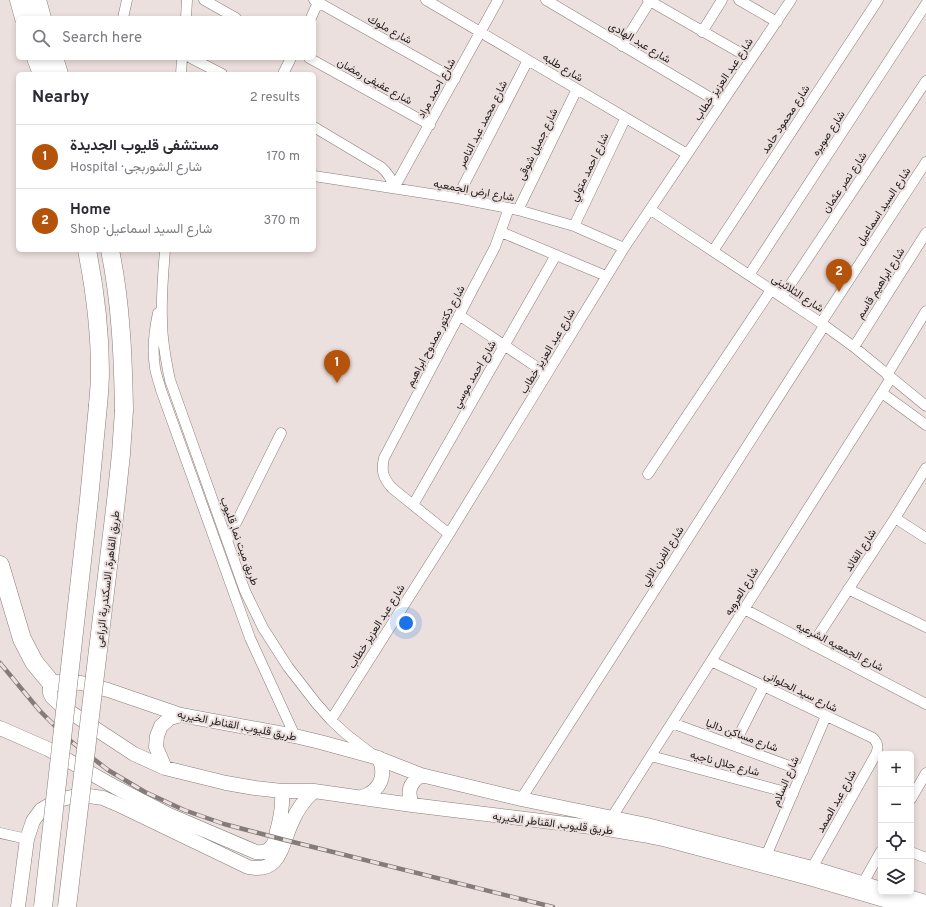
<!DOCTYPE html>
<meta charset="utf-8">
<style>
:root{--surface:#fff;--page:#f7f7f7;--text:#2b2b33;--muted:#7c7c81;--line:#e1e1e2;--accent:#b45309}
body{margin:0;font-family:Overpass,Vazirmatn,sans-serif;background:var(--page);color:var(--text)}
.controls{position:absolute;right:12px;bottom:12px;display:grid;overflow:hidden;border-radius:6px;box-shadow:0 2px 6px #0003}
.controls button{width:36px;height:36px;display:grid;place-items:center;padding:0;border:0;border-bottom:1px solid var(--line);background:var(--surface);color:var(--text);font:20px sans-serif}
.you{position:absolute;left:406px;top:623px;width:14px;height:14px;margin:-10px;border:3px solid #fff;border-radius:50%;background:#1a73e8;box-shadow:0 0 0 6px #1a73e833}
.badge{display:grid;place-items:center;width:26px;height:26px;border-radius:50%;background:var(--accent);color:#fff;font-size:13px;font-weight:700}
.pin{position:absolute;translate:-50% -33px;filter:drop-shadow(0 1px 2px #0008)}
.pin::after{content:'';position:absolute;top:21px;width:14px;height:12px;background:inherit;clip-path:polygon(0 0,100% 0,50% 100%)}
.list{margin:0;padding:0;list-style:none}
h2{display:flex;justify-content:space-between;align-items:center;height:52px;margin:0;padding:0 16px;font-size:17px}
h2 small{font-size:13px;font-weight:400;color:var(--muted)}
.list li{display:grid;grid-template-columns:26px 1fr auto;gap:12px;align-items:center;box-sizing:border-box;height:64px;padding:0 16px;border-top:1px solid var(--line)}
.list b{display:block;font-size:15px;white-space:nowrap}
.list p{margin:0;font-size:13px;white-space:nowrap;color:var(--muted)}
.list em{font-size:13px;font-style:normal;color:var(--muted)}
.icon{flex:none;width:22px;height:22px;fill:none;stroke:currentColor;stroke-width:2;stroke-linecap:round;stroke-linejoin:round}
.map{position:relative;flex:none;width:926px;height:907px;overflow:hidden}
.search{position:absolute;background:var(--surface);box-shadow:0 2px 6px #0003;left:16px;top:16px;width:300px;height:44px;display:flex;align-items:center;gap:10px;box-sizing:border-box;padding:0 14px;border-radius:6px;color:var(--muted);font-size:15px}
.panel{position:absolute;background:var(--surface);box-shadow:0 2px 6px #0003;left:16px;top:72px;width:300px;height:180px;border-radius:6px}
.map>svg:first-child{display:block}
</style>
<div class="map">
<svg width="926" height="907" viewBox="0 0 926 907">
<rect width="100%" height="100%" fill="#ece0de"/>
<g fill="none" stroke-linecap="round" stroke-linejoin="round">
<!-- street casing -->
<g stroke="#887d7b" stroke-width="11">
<path id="street" d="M 204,0 L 236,18
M 314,0 L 455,79
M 426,0 L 687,154
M 546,0 L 721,104
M 648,0 L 751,59
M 739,0 L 777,22
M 123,18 L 127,0
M 186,18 L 187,0
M 311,18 L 319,0
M 702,32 L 722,0
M 622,46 L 650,1
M 191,58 L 222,74
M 309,58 L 430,125
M 181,74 L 182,58
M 283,74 L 291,58
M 314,127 L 381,167 C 388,173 392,179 394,188
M 314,176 L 457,198 L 518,210 L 574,226 L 624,248
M 394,188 L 498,0
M 457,198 L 528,60
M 518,210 L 577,89
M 651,210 L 821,323 L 854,347 L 926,406
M 574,226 L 625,119
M 501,232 L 606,276
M 165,250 C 163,274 161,297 162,321 C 162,341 166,361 170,380 L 245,591 L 263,628 L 288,667 L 316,703 L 331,720 L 346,734 L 372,754
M 713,251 L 878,0
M 749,275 L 926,4
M 782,297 L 926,81
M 158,313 C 154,331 152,349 155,368 C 156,375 159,382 161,390 L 250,638 L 295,736
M 459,315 L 547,374
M 821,323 L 926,162
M 854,347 L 926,233
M 887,375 L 926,311
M 882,393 L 926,425
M 648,474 L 771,290
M 413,505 L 556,255
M 895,518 L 926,538
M 449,534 L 392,488 C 383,478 381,471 384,458 L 495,247 L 509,208
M 227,541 L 281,433
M 848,589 L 926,627
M 744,609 L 926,704
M 812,645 L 895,518 L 926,468
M 711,661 L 873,738 C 878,743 879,747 876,754 L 812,868
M 331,720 L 449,534 L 624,248 L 791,0
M 672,723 L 803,771
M 734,745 L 764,686
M 651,756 L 793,794
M 521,799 L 824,326
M 911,799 L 926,773
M 612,817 L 891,378
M 0,833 L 27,839
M 911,852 L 926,858
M 766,856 L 826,716
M 863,883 L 881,851"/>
</g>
<!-- secondary casing -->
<g stroke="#887d7b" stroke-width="15">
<path id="secondary" d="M 0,728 L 48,749 L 115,787 L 169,815 L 256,852 C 262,853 268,852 272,846 C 276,842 276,836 277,831 C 281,817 283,805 282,791
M 165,768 L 156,747 L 157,736 L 161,726 L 170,718 L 181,715
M 362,797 C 380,791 387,776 379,758
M 412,805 C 407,791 409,784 421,775
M 881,889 L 812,868 L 647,825 L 521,799 L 421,775 L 375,757 L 320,742 L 295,736 L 181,715 L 108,690 L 81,683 L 65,682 L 59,682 L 52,684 L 50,687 L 50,693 L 52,697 L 64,708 L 134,754 L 165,768 L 226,783 L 255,788 L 282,791 L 314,791 L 412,805 L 607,829 L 643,835 L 667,840 L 809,878 L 908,907
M 892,892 L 926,902
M 18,907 L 27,839 L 33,821 L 41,810 L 58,800 L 76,796 L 89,796 L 103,798 L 117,804 L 248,867 C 281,874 281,845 292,822 C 297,810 304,800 314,791"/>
</g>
<!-- highway casing -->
<g stroke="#887d7b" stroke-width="19">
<path id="highway" d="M 19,0 L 24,18
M 37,0 L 42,18
M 36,58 L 42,74
M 54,58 L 59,74
M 87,250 C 95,290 100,331 100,372 C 100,383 99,394 98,405
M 110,250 C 121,303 123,357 124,410
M 0,565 L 22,639 L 34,662 L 52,684"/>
</g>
<!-- street -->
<use href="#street" stroke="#fff" stroke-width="10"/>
<!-- secondary -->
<use href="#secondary" stroke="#fff" stroke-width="14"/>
<!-- highway -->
<use href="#highway" stroke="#fff" stroke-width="18"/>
<!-- rail casing -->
<g stroke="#837c7a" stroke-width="4.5">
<path id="rail" d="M 0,663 L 40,711 L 68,739 L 108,770 L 145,792 L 184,810 L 224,824 L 285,840 L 553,907"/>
</g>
<!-- rail -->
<use href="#rail" stroke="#ece0de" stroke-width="3" stroke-dasharray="9" stroke-linecap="butt"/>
<!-- highway-bridge casing -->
<g stroke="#887d7b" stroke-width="19" stroke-linecap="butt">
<path id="highway-bridge" d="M 43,907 L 89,499 L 98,405
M 67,907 L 116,501 L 121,454 L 124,410"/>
</g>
<!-- highway-bridge -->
<use href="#highway-bridge" stroke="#fff" stroke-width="18"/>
</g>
<g text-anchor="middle" stroke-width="4" stroke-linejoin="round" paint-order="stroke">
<!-- street labels -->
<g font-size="11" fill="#24201f" stroke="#ece0de">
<text transform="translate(390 29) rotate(29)" y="4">شارع ملوك</text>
<text transform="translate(640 42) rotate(31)" y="4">شارع عبد الهادى</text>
<text transform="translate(563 67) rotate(31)" y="4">شارع طلبه</text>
<text transform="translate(723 79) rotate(-56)" y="4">شارع عبد العزيز خطاب</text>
<text transform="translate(375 81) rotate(29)" y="4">شارع عفيفى رمضان</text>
<text transform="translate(436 88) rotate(-61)" y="4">شارع احمد مراد</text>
<text transform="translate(785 119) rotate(-57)" y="4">شارع محمود حامد</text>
<text transform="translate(482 124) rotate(-63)" y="4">شارع محمد عبد الناصر</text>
<text transform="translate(828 133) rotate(-57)" y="4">شارع صويره</text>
<text transform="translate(537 144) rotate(-64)" y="4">شارع جميل شوقى</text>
<text transform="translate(589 167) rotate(-64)" y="4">شارع احمد متولي</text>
<text transform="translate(844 182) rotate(-56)" y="4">شارع نصر عثمان</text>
<text transform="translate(474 190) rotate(10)" y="4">شارع ارض الجمعيه</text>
<text transform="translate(883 206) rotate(-57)" y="4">شارع السيد اسماعيل</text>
<text transform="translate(880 283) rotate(-58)" y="4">شارع ابراهيم قاسم</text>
<text transform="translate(798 293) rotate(33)" y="4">شارع الثلاثينى</text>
<text transform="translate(435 336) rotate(-62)" y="4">شارع دكتور ممدوح ابراهيم</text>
<text transform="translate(547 351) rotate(-59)" y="4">شارع عبد العزيز خطاب</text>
<text transform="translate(474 374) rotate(-60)" y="4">شارع احمد موسي</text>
<text transform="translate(240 541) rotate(70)" y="4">طريق ميت نما, قليوب</text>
<text transform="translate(860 550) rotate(-57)" y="4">شارع القائد</text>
<text transform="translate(662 556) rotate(-57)" y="4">شارع الفرن الالي</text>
<text transform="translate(107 579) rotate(-83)" y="4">طريق القاهرة, الاسكندرية الزراعى</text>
<text transform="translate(741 591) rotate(-58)" y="4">شارع العروبه</text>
<text transform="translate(376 626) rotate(-58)" y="4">شارع عبد العزيز خطاب</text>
<text transform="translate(840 646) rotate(27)" y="4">شارع الجمعيه الشرعيه</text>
<text transform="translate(801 691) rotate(26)" y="4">شارع سيد الحلوانى</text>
<text transform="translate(237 725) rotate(11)" y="4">طريق قليوب, القناطر الخيريه</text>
<text transform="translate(742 735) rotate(20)" y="4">شارع مساكن داليا</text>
<text transform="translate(725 763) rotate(15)" y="4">شارع جلال ناجيه</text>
<text transform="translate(785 781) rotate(-67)" y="4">شارع السلام</text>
<text transform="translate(836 801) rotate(-61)" y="4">شارع عبد الصمد</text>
<text transform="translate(553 823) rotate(7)" y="4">طريق قليوب, القناطر الخيريه</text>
</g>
</g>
</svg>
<div class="controls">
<button>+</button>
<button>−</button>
<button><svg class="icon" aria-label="locate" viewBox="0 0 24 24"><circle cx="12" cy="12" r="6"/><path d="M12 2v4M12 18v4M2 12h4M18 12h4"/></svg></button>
<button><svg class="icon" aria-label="layers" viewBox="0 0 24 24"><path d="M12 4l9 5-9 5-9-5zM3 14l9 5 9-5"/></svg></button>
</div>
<div class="you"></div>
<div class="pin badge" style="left:337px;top:383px">1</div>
<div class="pin badge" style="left:839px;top:292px">2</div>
<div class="search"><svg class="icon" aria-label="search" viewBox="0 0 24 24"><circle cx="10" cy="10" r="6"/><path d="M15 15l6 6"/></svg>Search here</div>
<section class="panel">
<h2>Nearby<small>2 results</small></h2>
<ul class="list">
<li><span class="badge">1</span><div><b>مستشفى قليوب الجديدة</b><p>Hospital · شارع الشوربجى</p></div><em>170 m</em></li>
<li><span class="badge">2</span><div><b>Home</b><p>Shop · شارع السيد اسماعيل</p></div><em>370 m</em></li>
</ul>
</section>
</div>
